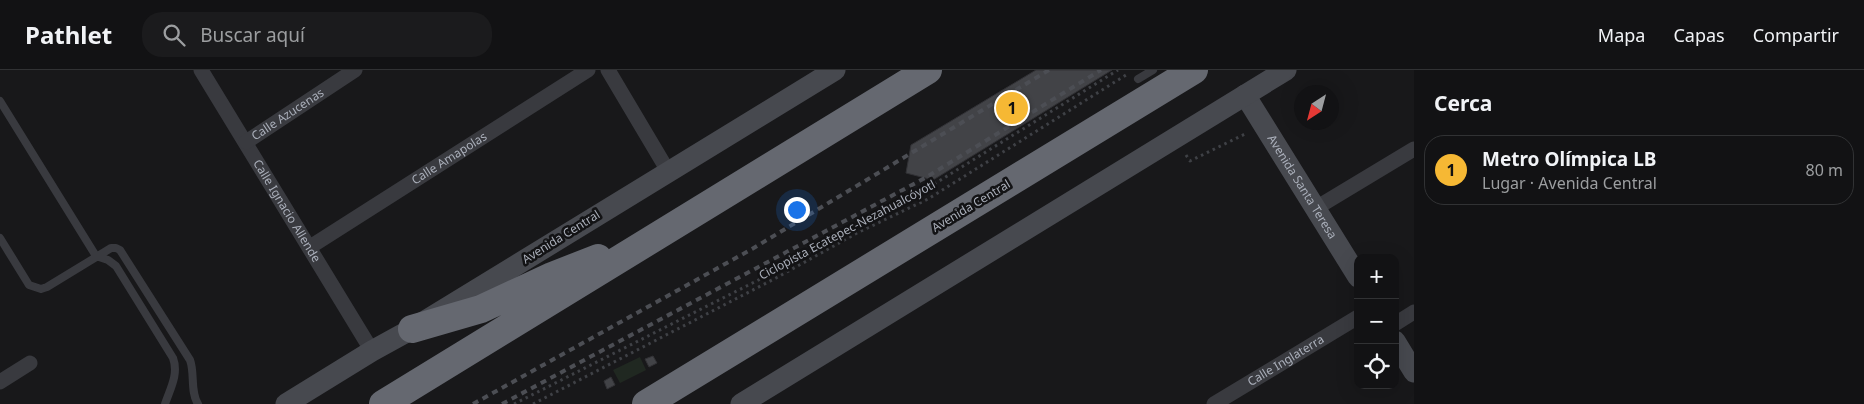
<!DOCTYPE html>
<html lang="es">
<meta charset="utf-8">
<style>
:root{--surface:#121214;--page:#1b1b1d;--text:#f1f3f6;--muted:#9c9ea0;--line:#313234;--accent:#f6b834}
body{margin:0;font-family:"Noto Sans",sans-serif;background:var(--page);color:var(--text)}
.controls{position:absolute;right:15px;bottom:15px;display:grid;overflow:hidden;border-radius:10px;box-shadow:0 5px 20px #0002}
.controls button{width:45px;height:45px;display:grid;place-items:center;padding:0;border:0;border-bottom:1px solid var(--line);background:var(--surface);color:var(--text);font:25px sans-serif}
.compass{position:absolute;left:1294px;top:15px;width:45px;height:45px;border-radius:50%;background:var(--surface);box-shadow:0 5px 20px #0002;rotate:216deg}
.you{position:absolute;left:796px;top:139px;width:18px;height:18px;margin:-12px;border:4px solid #fff;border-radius:50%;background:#1a73e8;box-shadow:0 0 0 8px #1a73e833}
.badge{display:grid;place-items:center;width:32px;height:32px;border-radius:50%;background:var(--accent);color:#111;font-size:16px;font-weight:700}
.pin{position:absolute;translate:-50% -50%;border:2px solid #fff;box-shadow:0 1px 5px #0006}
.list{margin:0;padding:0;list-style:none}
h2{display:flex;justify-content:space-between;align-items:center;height:65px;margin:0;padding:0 20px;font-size:21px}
h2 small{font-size:16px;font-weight:400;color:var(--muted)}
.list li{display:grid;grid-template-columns:32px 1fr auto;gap:15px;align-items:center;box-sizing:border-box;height:70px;margin:0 10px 10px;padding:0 10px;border:1px solid var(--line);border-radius:20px}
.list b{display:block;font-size:19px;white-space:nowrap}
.list p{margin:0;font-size:16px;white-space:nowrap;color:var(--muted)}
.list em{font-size:16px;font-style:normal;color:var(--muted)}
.icon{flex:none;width:28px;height:28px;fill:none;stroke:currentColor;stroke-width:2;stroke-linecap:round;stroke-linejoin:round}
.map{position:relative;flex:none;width:1414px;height:334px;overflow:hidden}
header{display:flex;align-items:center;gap:30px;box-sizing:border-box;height:70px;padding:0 25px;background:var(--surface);border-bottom:1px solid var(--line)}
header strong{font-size:24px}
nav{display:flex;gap:28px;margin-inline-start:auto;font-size:18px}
.search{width:350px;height:45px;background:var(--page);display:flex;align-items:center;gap:12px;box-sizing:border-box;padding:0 18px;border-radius:20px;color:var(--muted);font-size:19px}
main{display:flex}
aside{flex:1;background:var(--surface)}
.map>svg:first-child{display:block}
</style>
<header>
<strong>Pathlet</strong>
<div class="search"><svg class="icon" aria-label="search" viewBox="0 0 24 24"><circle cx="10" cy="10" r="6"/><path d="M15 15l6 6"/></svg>Buscar aquí</div>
<nav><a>Mapa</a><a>Capas</a><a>Compartir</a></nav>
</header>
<main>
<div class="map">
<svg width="1414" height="334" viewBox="0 0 1414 334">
<rect width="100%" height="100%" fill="#18181a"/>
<!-- green -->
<path fill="#202821" d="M 640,287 L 646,300 L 620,313 L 613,300 Z"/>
<!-- building -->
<path fill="#424347" stroke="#323236" d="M 1036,0 L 1112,0 L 933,110 L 906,103 L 911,75 Z
M 653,286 L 657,293 L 649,297 L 645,289 Z
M 611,307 L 615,315 L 607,319 L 604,311 Z"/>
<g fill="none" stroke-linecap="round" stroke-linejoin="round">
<!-- path -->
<path stroke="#3f4146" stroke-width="3" stroke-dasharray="2.5 4" stroke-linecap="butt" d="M 1186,85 L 1190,91 L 1245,64 L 1243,62
M 514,334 L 784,197 L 884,139 L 923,121 L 1118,0
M 533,334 L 776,208 L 857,163 L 928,129 L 1126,5"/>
<!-- lane -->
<path stroke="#393a3f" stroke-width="8" d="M 1138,9 L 1153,0
M 0,31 L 96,186 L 108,190 L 116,196 L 173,288 C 179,304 170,319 165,334
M 0,168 L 29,215 L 41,219 L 47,217 L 111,178 L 116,178 L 120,180 L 190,290 C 195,303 190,322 198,334"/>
<!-- street -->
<g stroke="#393a3f" stroke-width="15">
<path id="s1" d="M 201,0 L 372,281"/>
<path d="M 608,0 L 668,101"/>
<path id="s2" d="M 246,72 L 355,0"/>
<path d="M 1316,138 L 1414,79"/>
<path id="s3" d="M 310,177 L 588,0"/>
<path d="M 1395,254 L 1414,242"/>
<path d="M 0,312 L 30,293"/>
<path id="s4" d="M 1214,334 L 1358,247"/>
</g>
<!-- secondary -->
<g stroke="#47494f" stroke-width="21">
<path id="s5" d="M 1245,25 L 1358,207"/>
<path d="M 1395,271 L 1414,302"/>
<path d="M 286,334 L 372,281 L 412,259 L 835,0"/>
<path d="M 741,334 L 1286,0"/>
</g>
<!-- highway -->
<path stroke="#656870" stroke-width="28" d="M 412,259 L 481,239 L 552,206 L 598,188
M 383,334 L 928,0
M 646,334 L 1194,0"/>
<!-- rail -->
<path stroke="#4c4e54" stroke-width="4" stroke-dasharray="6 5" stroke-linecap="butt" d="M 473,334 L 752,179 L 1049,0
M 502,334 L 925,108 L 1101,0"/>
</g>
<g text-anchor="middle" stroke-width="5" stroke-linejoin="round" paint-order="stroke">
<!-- street labels -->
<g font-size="12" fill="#aaafba" stroke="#131315">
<text dy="4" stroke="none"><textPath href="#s2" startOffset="50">Calle Azucenas</textPath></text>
<text dy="4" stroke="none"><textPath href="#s3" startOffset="165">Calle Amapolas</textPath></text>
<text dy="4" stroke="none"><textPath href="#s5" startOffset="108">Avenida Santa Teresa</textPath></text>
<text transform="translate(971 136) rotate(-31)" y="4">Avenida Central</text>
<text dy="4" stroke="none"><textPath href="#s1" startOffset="165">Calle Ignacio Allende</textPath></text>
<text transform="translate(847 160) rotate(-28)" y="4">Ciclopista Ecatepec-Nezahualcóyotl</text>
<text transform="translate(561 167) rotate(-32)" y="4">Avenida Central</text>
<text dy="4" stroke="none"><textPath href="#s4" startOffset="84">Calle Inglaterra</textPath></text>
</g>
</g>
</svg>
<div class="controls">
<button>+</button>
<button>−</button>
<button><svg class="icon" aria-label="locate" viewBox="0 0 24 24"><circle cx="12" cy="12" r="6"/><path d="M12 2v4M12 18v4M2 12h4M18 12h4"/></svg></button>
</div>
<svg class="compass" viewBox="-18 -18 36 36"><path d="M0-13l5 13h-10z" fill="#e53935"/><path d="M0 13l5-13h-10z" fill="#9c9ea0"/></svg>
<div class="you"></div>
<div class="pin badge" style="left:1012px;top:38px">1</div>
</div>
<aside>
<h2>Cerca<small></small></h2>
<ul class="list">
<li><span class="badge">1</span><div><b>Metro Olímpica LB</b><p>Lugar · Avenida Central</p></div><em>80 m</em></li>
</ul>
</aside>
</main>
